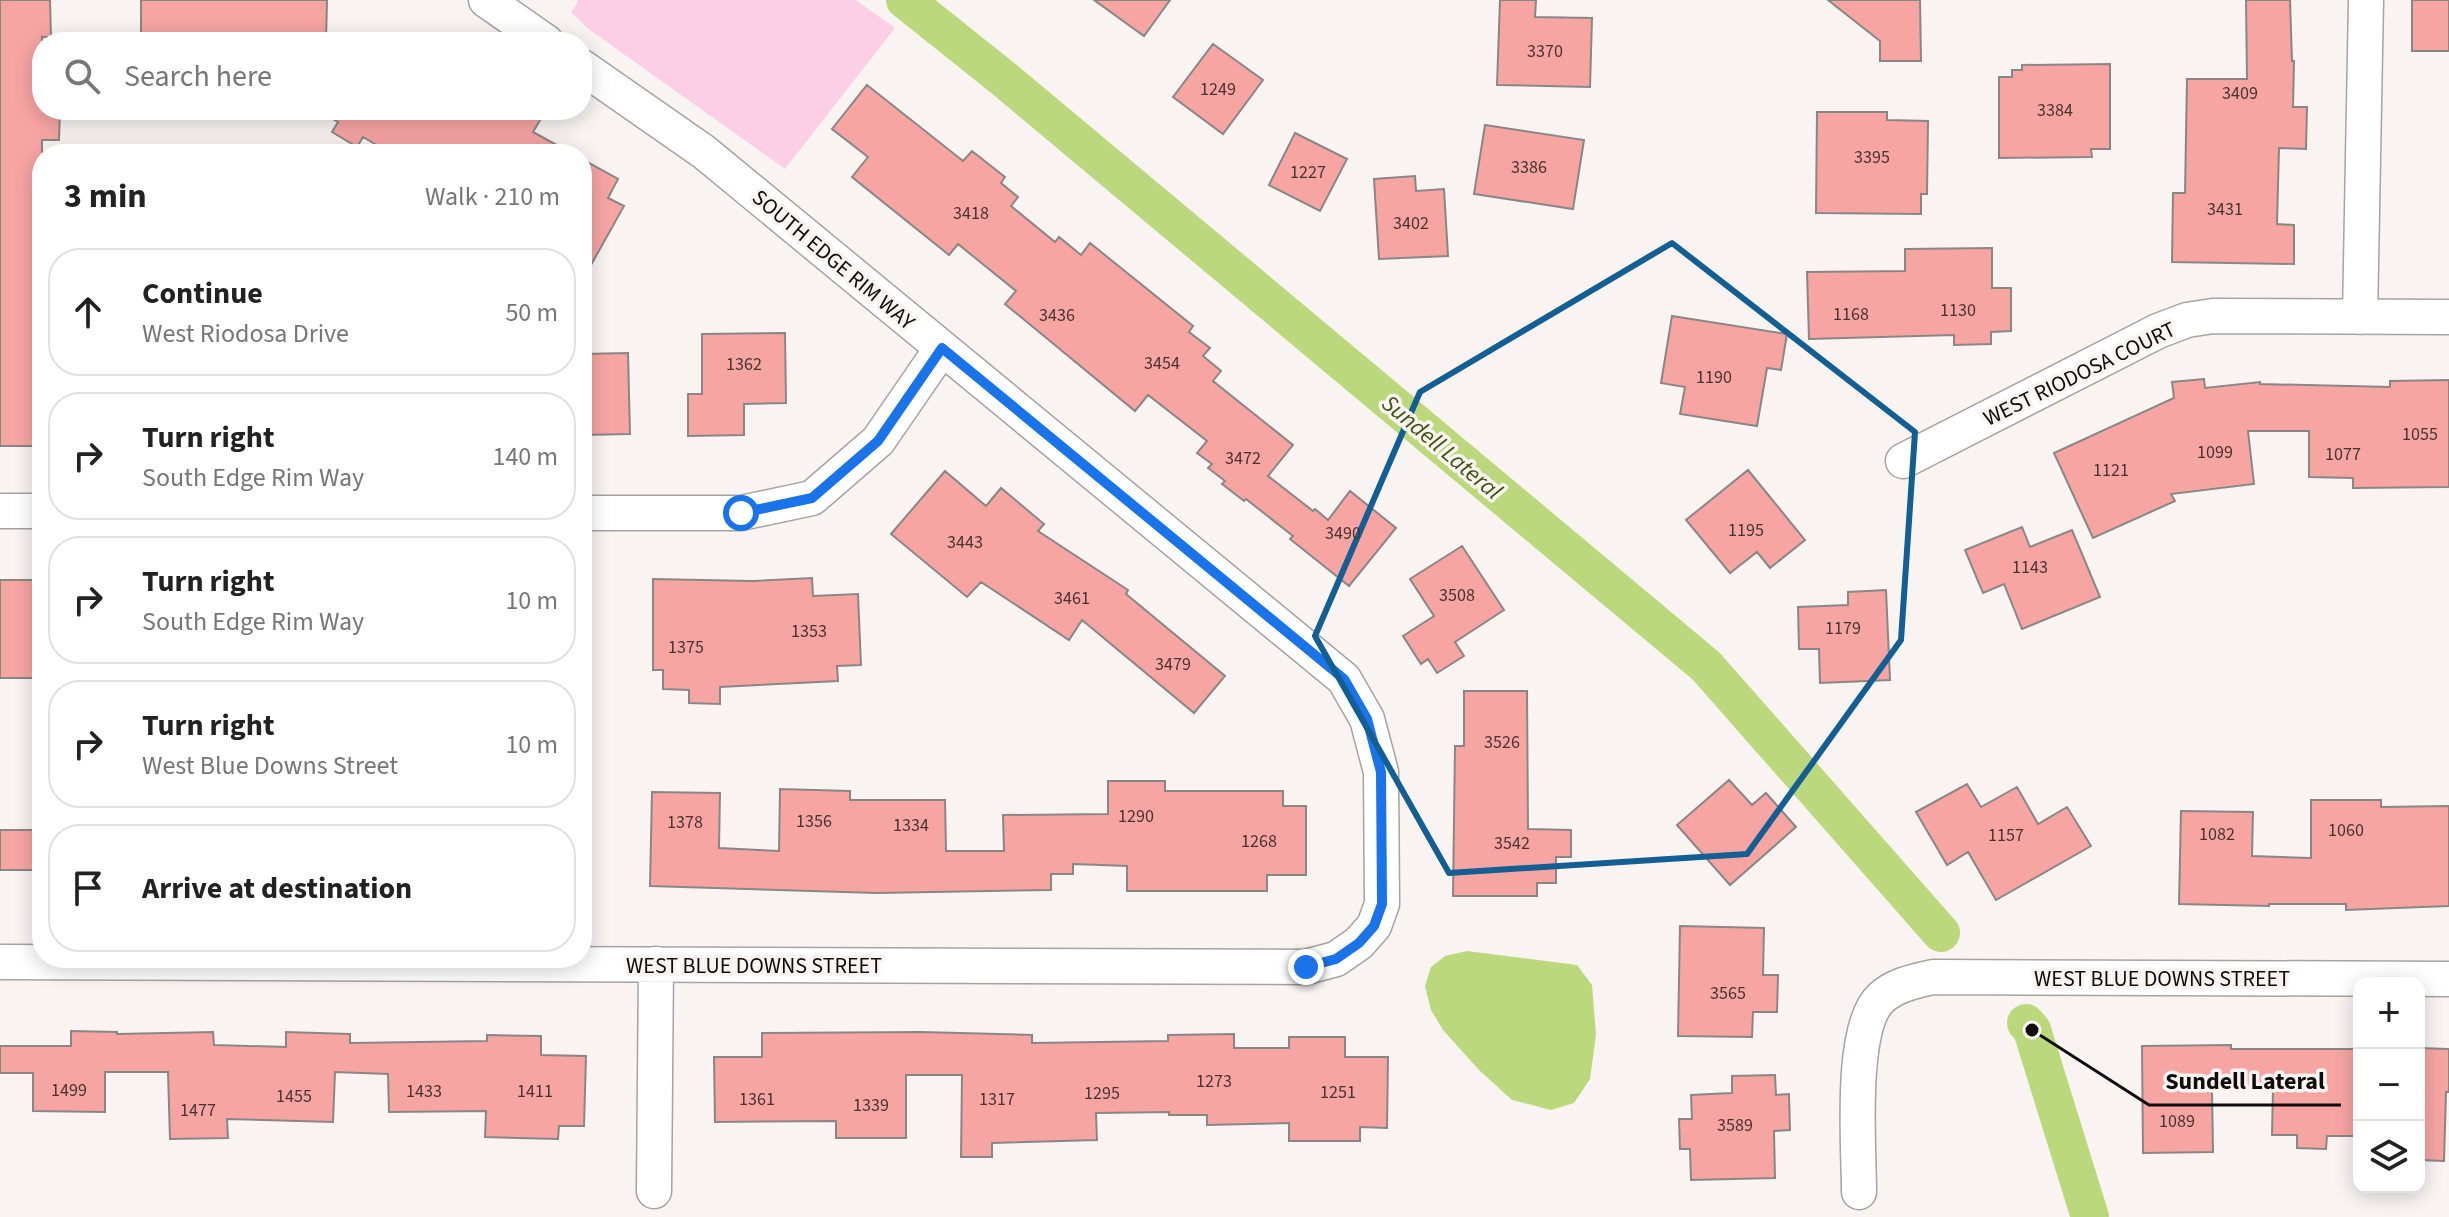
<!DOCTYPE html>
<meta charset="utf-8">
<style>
:root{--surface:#fff;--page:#f6f6f6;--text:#222;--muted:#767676;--line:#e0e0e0}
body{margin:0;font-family:"Source Sans 3",sans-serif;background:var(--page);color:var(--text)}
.controls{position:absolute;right:24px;bottom:24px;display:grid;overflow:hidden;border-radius:16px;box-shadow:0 4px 20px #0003}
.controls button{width:72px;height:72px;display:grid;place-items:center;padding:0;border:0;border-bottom:2px solid var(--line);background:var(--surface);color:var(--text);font:40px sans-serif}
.stop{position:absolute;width:24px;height:24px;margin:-18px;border:6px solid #1a73e8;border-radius:50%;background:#fff}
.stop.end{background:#1a73e8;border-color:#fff;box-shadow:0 2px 8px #0008}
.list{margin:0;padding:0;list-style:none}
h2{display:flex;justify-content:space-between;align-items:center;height:104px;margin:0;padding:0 32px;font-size:34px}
h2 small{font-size:26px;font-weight:400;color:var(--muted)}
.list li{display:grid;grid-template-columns:52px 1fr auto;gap:24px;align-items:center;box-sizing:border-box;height:128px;margin:0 16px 16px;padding:0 16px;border:2px solid var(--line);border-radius:32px}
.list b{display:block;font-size:30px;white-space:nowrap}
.list p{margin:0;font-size:26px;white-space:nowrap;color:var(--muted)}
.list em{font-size:26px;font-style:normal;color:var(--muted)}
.icon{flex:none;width:44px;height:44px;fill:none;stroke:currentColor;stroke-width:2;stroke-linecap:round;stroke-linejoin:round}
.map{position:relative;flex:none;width:2449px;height:1217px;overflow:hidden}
.search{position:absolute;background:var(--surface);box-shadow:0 4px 20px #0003;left:32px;top:32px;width:560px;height:88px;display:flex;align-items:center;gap:20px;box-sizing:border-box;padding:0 28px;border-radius:32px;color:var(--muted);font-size:30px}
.panel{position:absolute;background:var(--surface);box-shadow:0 4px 20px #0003;left:32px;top:144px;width:560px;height:824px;border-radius:32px}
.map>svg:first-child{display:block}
</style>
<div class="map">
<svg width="2449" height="1217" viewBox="0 0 2449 1217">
<rect width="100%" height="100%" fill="#f9f4f2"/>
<!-- green -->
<path fill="#fdcfe6" d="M 577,0 L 856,0 L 895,28 L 785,169 L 587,28 L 571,12 L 578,2 Z"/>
<!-- water -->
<path fill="#bcd87c" d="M 1467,951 L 1577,965 L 1592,985 L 1596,1035 L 1590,1079 L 1574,1103 L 1551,1110 L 1512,1100 L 1479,1070 L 1443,1030 L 1431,1010 L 1425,986 L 1431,967 L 1445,956 Z"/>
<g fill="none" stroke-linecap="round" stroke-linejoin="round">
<!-- canal -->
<path stroke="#bcd87c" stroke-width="38" d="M 905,0 L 1004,79 L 1706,666 L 1941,933
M 2026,1023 L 2032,1030 L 2090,1217"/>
</g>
<!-- building -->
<path fill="#f7a5a3" stroke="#8b8686" stroke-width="2" d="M 0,0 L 50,0 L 51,37 L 42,37 L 42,110 L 60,110 L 59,140 L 42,140 L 42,446 L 0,446 Z
M 141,0 L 327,0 L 326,42 L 141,42 Z
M 1094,0 L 1170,0 L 1144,36 Z
M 1500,0 L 1536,0 L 1535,17 L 1592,18 L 1590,87 L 1497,85 Z
M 1828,0 L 1920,0 L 1921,61 L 1880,61 L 1880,41 Z
M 2246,0 L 2290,0 L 2292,61 L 2294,61 L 2293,107 L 2307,107 L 2306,149 L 2279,148 L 2277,224 L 2294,225 L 2294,264 L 2172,262 L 2173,193 L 2185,193 L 2187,79 L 2247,79 Z
M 2412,0 L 2449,0 L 2449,51 L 2412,51 Z
M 1213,44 L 1263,80 L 1223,134 L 1173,97 Z
M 2110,64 L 2110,149 L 2091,149 L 2092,157 L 1999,158 L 1999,77 L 2012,77 L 2012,70 L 2022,70 L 2022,65 Z
M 867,85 L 963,161 L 972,151 L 1005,177 L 1001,183 L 1018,197 L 1011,206 L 1055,242 L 1059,237 L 1081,255 L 1090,243 L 1193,326 L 1189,332 L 1210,348 L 1203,356 L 1221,371 L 1213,381 L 1293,445 L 1268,476 L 1313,511 L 1315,509 L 1328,520 L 1350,491 L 1396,528 L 1349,586 L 1290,539 L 1293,536 L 1246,499 L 1244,501 L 1222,484 L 1225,481 L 1208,468 L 1212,464 L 1197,453 L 1207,441 L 1148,395 L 1135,411 L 1005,304 L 1016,291 L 958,244 L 949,255 L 852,177 L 868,157 L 832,129 Z
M 317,110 L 523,110 L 540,120 L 533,132 L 573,154 L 392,154 L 363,137 L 357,147 L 332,132 L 338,122 Z
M 1817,112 L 1887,112 L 1887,120 L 1928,121 L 1927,194 L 1921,194 L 1921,214 L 1816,213 Z
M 1485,125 L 1584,140 L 1573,209 L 1474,194 Z
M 1295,133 L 1347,159 L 1320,211 L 1269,185 Z
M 582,159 L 618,179 L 608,198 L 624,206 L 582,281 Z
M 1415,176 L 1416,191 L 1444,189 L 1448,256 L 1379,259 L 1374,179 Z
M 1992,248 L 1992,288 L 2011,288 L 2011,331 L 1991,332 L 1991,344 L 1954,345 L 1954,335 L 1809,339 L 1807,272 L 1905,271 L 1905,249 Z
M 1672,316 L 1787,334 L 1781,370 L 1767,368 L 1757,426 L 1680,414 L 1685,387 L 1661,383 Z
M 785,333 L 786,403 L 744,404 L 744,435 L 688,436 L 688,394 L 702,394 L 702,334 Z
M 628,353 L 630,434 L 582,435 L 582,354 Z
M 2204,379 L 2205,388 L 2260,382 L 2260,384 L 2390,387 L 2390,381 L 2449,380 L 2449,487 L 2353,488 L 2353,478 L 2309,477 L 2309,431 L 2248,431 L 2254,484 L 2171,494 L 2175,501 L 2093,538 L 2054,453 L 2174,398 L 2172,382 Z
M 1748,470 L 1805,540 L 1770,568 L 1757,552 L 1730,573 L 1686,520 Z
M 945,471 L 986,506 L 1001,488 L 1044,524 L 1038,531 L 1128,590 L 1126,594 L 1225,676 L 1194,713 L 1082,620 L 1069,640 L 981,582 L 967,597 L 891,534 Z
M 2022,527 L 2030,547 L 2072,530 L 2100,597 L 2022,629 L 2004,584 L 1983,593 L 1965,550 Z
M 1462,546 L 1504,610 L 1455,642 L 1464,656 L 1437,673 L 1428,659 L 1421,664 L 1403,636 L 1434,616 L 1410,579 Z
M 812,578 L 813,596 L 858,594 L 861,665 L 837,666 L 838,681 L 720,687 L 720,704 L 689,703 L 689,690 L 663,689 L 663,670 L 653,670 L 653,579 L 752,581 Z
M 0,580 L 36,580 L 35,678 L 0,678 Z
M 1886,590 L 1890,680 L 1820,683 L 1819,649 L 1799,649 L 1798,607 L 1848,605 L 1848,592 Z
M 1464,691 L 1527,691 L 1528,829 L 1571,830 L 1571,857 L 1556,857 L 1556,883 L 1537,883 L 1537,896 L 1453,896 L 1455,746 L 1464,746 Z
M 1729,780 L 1752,805 L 1766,793 L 1796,827 L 1730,885 L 1677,825 Z
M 1108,781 L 1165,781 L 1165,791 L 1283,791 L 1283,806 L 1306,806 L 1306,875 L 1267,875 L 1267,891 L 1127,891 L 1127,866 L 1073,864 L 1073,874 L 1051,874 L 1051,890 L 877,893 L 650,886 L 652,792 L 720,793 L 719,848 L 779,851 L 780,789 L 850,791 L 850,800 L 945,800 L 946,851 L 1004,851 L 1003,815 L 1108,814 Z
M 1967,784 L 1981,807 L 2017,787 L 2038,824 L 2067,807 L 2091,846 L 1996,900 L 1968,852 L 1947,865 L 1916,812 Z
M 2311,800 L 2381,800 L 2381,807 L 2449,806 L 2449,906 L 2346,910 L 2346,904 L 2269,904 L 2269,906 L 2179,904 L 2181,811 L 2253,812 L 2252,856 L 2311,858 Z
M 0,830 L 39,830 L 40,870 L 0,870 Z
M 1680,926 L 1764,928 L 1763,975 L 1778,975 L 1777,1012 L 1753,1012 L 1752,1037 L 1678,1036 Z
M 71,1031 L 117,1032 L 117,1034 L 213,1032 L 214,1045 L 286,1047 L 286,1032 L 350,1034 L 350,1043 L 487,1041 L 487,1035 L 541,1036 L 541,1055 L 586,1056 L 584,1126 L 559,1126 L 558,1139 L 485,1137 L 486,1111 L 389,1112 L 388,1074 L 335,1072 L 333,1122 L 227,1119 L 228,1138 L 170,1139 L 168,1072 L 105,1072 L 105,1112 L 33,1111 L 33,1073 L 0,1073 L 0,1046 L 71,1046 Z
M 921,1032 L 1032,1035 L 1032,1043 L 1168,1041 L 1168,1035 L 1234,1034 L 1234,1048 L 1289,1048 L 1289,1037 L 1345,1037 L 1345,1057 L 1388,1057 L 1387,1128 L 1360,1127 L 1360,1141 L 1289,1141 L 1289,1123 L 1207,1125 L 1207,1115 L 1169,1115 L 1169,1112 L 1096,1113 L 1097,1140 L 992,1143 L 992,1157 L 961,1157 L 962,1075 L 906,1075 L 906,1138 L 836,1138 L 836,1121 L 715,1122 L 714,1057 L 762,1057 L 762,1033 Z
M 2231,1045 L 2231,1049 L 2358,1049 L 2357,1136 L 2327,1136 L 2326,1149 L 2297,1148 L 2297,1135 L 2272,1135 L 2273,1089 L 2212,1089 L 2213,1152 L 2143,1153 L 2142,1046 Z
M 2419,1048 L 2449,1049 L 2449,1092 L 2446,1092 L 2444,1161 L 2419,1160 Z
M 1775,1075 L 1776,1095 L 1789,1094 L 1790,1130 L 1774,1131 L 1775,1178 L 1691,1180 L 1690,1149 L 1680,1149 L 1679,1119 L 1692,1119 L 1691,1095 L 1732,1093 L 1732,1076 Z"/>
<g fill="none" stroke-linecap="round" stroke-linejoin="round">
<!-- minor casing -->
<g stroke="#a7a3a0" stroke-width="37">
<path id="minor" d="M 486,0 L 546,42
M 2360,317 L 2366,0
M 1903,461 L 2158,331 L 2187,320 L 2213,316 L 2449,317
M 0,511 L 42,511
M 582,513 L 741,513 L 812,498 L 878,441 L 942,348
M 0,962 L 1306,967 L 1336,959 L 1359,943 L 1374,926 L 1382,904 L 1381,772 L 1367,719 L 1344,679 L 704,152 L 582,67
M 654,1191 L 656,964
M 1859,1192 C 1859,1148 1849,1027 1881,998 C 1895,985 1915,981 1933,977 L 2449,979"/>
</g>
<!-- minor -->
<use href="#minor" stroke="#fff" stroke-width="34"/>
</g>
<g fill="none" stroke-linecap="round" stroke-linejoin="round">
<!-- route -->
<path stroke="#1a73e8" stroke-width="10" d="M 741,513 L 812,498 L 878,441 L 942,348 L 1344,679 L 1367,719 L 1381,772 L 1382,904 L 1374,926 L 1359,943 L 1336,959 L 1306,967"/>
</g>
<!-- marked area -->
<path fill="none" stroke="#135e92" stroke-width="6" stroke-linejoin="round" d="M 1672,243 L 1915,432 L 1901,640 L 1747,854 L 1449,873 L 1315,636 L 1420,392 Z"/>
<g text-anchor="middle" stroke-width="7" stroke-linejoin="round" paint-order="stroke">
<!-- number labels -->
<g font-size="18" fill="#493332">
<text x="1545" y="57">3370</text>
<text x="1218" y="95">1249</text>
<text x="2240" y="99">3409</text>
<text x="2055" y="116">3384</text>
<text x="1872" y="163">3395</text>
<text x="1529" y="173">3386</text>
<text x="1308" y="178">1227</text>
<text x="2225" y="215">3431</text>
<text x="971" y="219">3418</text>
<text x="1411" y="229">3402</text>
<text x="1958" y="316">1130</text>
<text x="1851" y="320">1168</text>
<text x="1057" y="321">3436</text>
<text x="1162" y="369">3454</text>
<text x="744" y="370">1362</text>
<text x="1714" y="383">1190</text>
<text x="2420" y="440">1055</text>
<text x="2215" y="458">1099</text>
<text x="2343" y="460">1077</text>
<text x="1243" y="464">3472</text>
<text x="2111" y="476">1121</text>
<text x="1746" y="536">1195</text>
<text x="1343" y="539">3490</text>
<text x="965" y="548">3443</text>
<text x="2030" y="573">1143</text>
<text x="1457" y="601">3508</text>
<text x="1072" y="604">3461</text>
<text x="1843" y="634">1179</text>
<text x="809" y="637">1353</text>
<text x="686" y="653">1375</text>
<text x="1173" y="670">3479</text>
<text x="1502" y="748">3526</text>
<text x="1136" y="822">1290</text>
<text x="814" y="827">1356</text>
<text x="685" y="828">1378</text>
<text x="911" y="831">1334</text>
<text x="2346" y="836">1060</text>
<text x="2217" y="840">1082</text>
<text x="2006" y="841">1157</text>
<text x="1259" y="847">1268</text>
<text x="1512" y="849">3542</text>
<text x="1728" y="999">3565</text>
<text x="1214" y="1087">1273</text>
<text x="69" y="1096">1499</text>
<text x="424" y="1097">1433</text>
<text x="535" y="1097">1411</text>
<text x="1338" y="1098">1251</text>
<text x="1102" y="1099">1295</text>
<text x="294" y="1102">1455</text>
<text x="757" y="1105">1361</text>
<text x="997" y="1105">1317</text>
<text x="871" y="1111">1339</text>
<text x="198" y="1116">1477</text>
<text x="2177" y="1127">1089</text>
<text x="1735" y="1131">3589</text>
</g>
<!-- street labels -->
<g font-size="22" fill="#0f0d0c" stroke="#f9f4f2">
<text transform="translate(834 259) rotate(40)" y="8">SOUTH EDGE RIM WAY</text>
<text transform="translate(2079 373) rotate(-26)" y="8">WEST RIODOSA COURT</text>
<text x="754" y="973">WEST BLUE DOWNS STREET</text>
<text x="2162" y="986">WEST BLUE DOWNS STREET</text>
</g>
<!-- water labels -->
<g font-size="24" font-style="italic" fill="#425310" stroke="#f9f4f2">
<text transform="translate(1442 447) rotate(40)" y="8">Sundell Lateral</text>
</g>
</g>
<!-- callouts -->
<path fill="none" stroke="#0f0d0c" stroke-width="3" d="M2032 1030L2149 1105H2341"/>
<circle fill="#0f0d0c" stroke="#f9f4f2" stroke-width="3" cx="2032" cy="1030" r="8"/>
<g font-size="24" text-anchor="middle" font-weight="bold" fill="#0f0d0c" stroke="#f9f4f2" stroke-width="7" stroke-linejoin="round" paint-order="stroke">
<text x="2245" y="1089">Sundell Lateral</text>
</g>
</svg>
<div class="controls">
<button>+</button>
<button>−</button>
<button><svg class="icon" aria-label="layers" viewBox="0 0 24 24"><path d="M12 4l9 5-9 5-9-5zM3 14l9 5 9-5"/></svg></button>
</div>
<div class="stop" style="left:741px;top:513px"></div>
<div class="stop end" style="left:1306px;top:967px"></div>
<div class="search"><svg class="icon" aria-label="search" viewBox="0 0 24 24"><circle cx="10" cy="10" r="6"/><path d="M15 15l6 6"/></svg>Search here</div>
<section class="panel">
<h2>3 min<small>Walk · 210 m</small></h2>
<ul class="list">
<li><svg class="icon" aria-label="ahead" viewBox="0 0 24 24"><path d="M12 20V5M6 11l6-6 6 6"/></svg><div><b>Continue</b><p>West Riodosa Drive</p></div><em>50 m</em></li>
<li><svg class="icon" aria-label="right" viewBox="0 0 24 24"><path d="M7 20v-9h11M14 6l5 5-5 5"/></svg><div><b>Turn right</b><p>South Edge Rim Way</p></div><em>140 m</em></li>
<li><svg class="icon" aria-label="right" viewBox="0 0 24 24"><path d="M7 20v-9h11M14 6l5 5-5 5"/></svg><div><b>Turn right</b><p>South Edge Rim Way</p></div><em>10 m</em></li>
<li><svg class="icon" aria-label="right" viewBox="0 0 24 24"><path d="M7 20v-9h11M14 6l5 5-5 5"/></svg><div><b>Turn right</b><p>West Blue Downs Street</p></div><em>10 m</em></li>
<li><svg class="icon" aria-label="arrive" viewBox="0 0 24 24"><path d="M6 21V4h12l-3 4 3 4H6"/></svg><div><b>Arrive at destination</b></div></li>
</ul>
</section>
</div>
